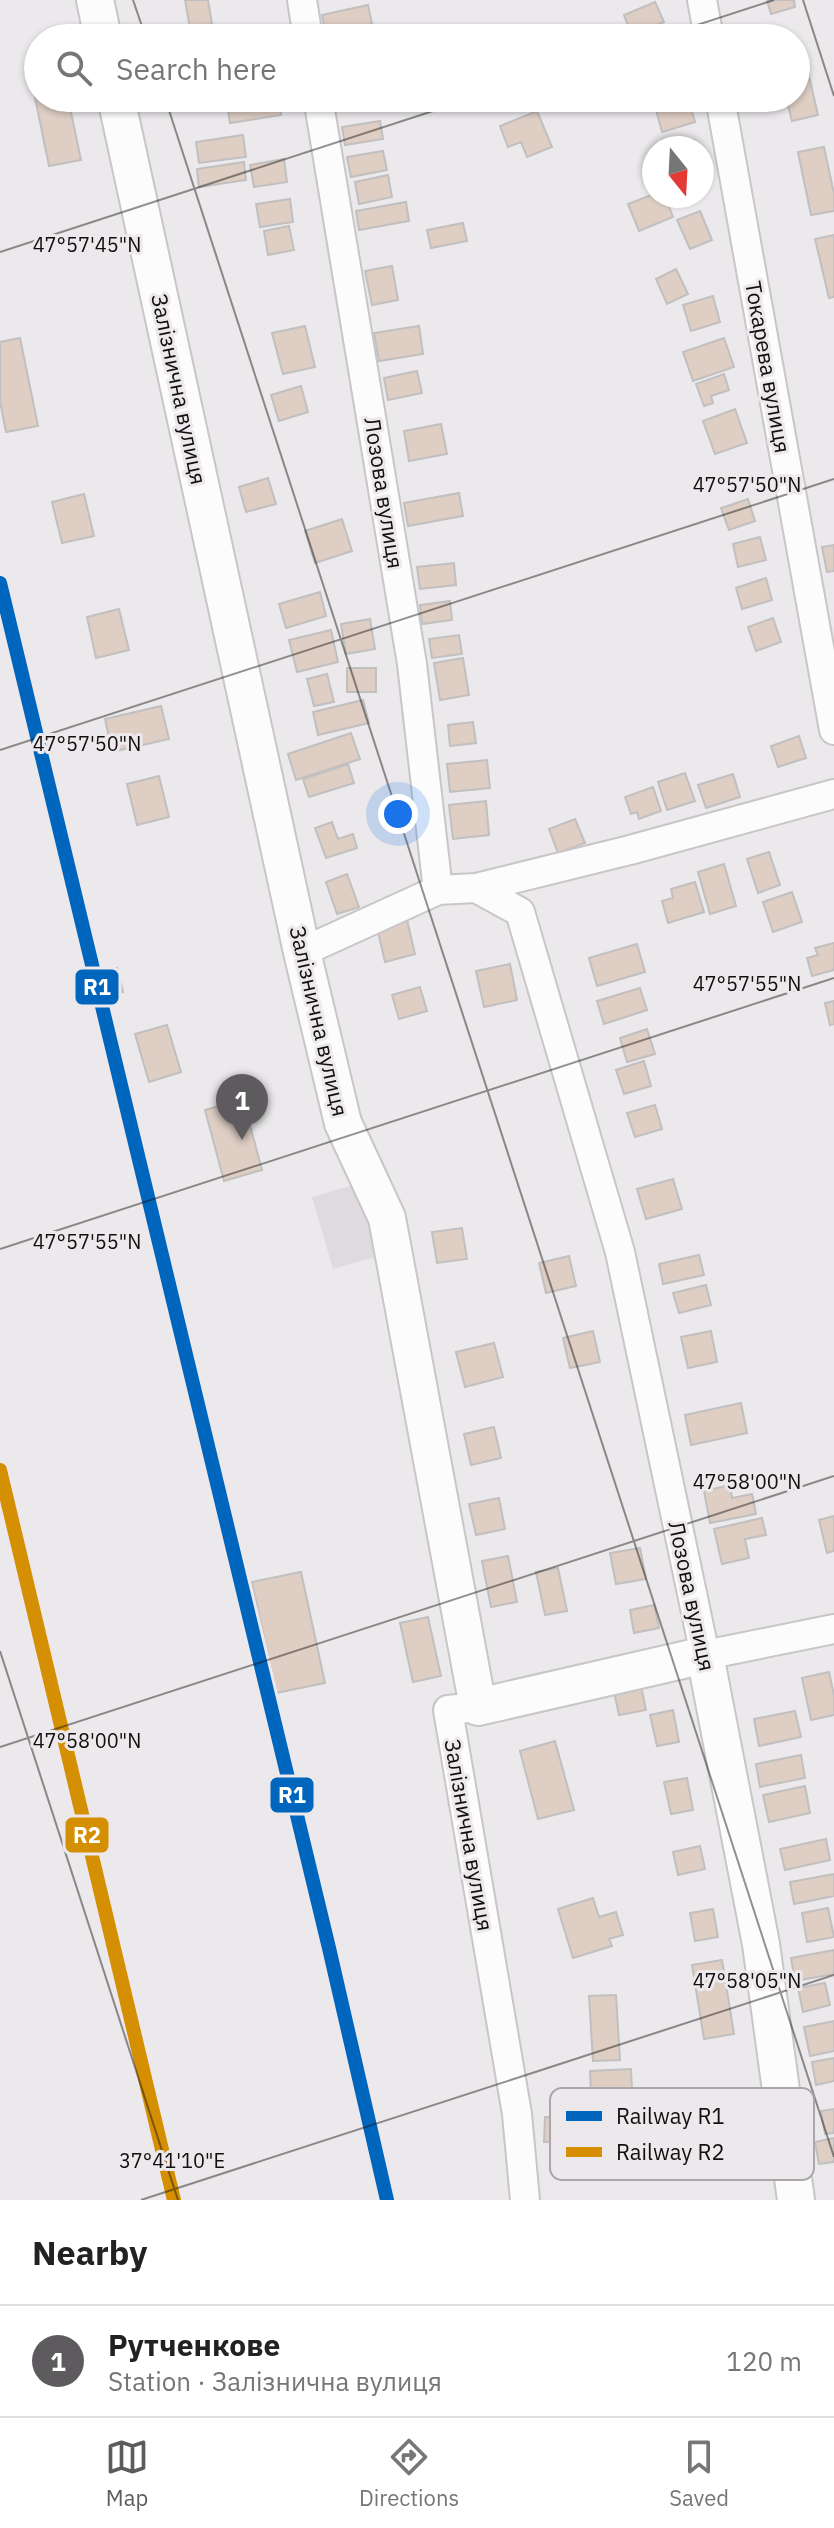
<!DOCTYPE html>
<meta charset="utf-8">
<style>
:root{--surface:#fff;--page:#f6f6f6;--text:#222;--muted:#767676;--line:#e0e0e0;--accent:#5d5b5d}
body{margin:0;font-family:"IBM Plex Sans",sans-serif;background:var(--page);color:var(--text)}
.compass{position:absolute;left:642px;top:136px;width:72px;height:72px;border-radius:50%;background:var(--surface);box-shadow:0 2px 6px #0004;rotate:162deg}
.you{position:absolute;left:398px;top:814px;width:28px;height:28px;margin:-20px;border:6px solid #fff;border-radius:50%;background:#1a73e8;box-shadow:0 0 0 12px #1a73e833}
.badge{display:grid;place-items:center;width:52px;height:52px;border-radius:50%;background:var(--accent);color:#fff;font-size:26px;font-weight:700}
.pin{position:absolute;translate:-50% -66px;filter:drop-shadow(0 2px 4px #0008)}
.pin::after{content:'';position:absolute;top:42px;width:28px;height:24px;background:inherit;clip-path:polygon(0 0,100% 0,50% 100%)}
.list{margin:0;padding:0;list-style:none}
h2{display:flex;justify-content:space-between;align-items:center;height:104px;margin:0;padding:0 32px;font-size:34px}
h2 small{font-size:26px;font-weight:400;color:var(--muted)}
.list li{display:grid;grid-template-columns:52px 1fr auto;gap:24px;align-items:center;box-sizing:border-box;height:112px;padding:0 32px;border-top:2px solid var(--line)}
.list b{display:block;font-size:30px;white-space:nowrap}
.list p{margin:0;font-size:26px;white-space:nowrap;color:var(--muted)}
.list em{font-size:26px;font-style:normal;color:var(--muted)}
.icon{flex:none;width:44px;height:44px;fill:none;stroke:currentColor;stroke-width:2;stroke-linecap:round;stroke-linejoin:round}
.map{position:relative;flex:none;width:834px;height:2200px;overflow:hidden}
.search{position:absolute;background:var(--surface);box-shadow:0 2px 6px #0004;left:24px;right:24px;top:24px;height:88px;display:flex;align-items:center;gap:20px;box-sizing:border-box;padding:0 28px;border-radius:44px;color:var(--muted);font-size:30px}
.sheet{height:216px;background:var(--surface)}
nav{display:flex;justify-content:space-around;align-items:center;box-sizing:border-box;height:112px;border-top:2px solid var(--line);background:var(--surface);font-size:22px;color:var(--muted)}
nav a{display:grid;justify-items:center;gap:4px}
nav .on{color:var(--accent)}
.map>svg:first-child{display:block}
</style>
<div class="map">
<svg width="834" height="2200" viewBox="0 0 834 2200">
<rect width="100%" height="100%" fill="#ebe9eb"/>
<!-- built -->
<path fill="#dfdadf" d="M 357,1184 L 379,1256 L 333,1269 L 312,1197 Z"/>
<!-- building -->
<path fill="#decec4" stroke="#c1bfbf" stroke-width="2" d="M 185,0 L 208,0 L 212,24 L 190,28 Z
M 767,0 L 794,0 L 795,7 L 771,14 Z
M 655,2 L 664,22 L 632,36 L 624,15 Z
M 368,5 L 372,24 L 326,34 L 322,15 Z
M 805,59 L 818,115 L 792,121 L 786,98 L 796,98 L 796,61 Z
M 38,77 L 38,98 L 68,98 L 81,160 L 49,166 L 31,78 Z
M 226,98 L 278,98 L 281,115 L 230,123 Z
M 345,98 L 383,98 L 384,102 L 346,107 Z
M 689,101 L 695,122 L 662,132 L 656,110 Z
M 537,111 L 552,147 L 527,157 L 521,142 L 508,147 L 500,126 Z
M 380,121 L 383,139 L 345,145 L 342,127 Z
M 243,135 L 246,157 L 199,163 L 196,142 Z
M 694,140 L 697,148 L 674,148 Z
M 824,147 L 834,194 L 834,211 L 811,215 L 798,152 Z
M 383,151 L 387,170 L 351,177 L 347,157 Z
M 284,159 L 287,182 L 254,187 L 250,165 Z
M 244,162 L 246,180 L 199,187 L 197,169 Z
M 388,175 L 392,197 L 359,204 L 355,182 Z
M 654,194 L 654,196 L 665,196 L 673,217 L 639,231 L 628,204 Z
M 290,199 L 293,222 L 260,227 L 256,204 Z
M 406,202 L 409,221 L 359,230 L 356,211 Z
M 700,211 L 712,240 L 690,249 L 677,220 Z
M 463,223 L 467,241 L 431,248 L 427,230 Z
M 289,226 L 294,250 L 268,255 L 264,231 Z
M 834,235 L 834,297 L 829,298 L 815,239 Z
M 392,266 L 398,300 L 372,305 L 365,271 Z
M 676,269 L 688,294 L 667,304 L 656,279 Z
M 713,296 L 720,322 L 691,331 L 683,305 Z
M 305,326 L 315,367 L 283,374 L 272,333 Z
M 419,326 L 423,354 L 379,361 L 374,333 Z
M 20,338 L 38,426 L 6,432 L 0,401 L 0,342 Z
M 724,338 L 734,367 L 693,381 L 683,352 Z
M 417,371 L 422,393 L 388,400 L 384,378 Z
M 724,374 L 729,390 L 711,396 L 713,403 L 704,406 L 696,384 Z
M 301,386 L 308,412 L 279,421 L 271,395 Z
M 735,409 L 747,443 L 715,454 L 703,421 Z
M 441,424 L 447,454 L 409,461 L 404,431 Z
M 268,478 L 276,504 L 246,512 L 239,487 Z
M 459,493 L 463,516 L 408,526 L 404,503 Z
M 84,494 L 94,536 L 62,543 L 52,502 Z
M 748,499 L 755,521 L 729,530 L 721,508 Z
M 342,519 L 352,551 L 315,563 L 305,531 Z
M 760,537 L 766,560 L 738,567 L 733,544 Z
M 834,545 L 834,571 L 827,572 L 822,547 Z
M 454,563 L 456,585 L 420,589 L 417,567 Z
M 766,578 L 772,600 L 742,609 L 736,588 Z
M 320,592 L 326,616 L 286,628 L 279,604 Z
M 450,601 L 452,620 L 422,624 L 420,605 Z
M 119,609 L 129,650 L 96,658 L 87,617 Z
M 773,618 L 781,642 L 756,651 L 748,627 Z
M 370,619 L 375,649 L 346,654 L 341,624 Z
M 331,630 L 338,662 L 297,672 L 289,640 Z
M 459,635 L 462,654 L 432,658 L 429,639 Z
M 463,658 L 469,695 L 440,700 L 434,663 Z
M 347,668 L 376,668 L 376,692 L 347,692 Z
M 327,674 L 334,702 L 314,706 L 307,679 Z
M 363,700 L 369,723 L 318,735 L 313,712 Z
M 161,706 L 169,739 L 112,752 L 105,719 Z
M 473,722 L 476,743 L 450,746 L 448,725 Z
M 351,733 L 360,759 L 296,780 L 288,754 Z
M 799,736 L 806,758 L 778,767 L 771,746 Z
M 487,760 L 490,788 L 450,792 L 447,764 Z
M 348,764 L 354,783 L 309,797 L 303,779 Z
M 685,773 L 695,801 L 667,810 L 658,782 Z
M 733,774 L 740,797 L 706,808 L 698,785 Z
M 159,776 L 169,817 L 137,825 L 127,784 Z
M 653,787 L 661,811 L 639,819 L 637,812 L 631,814 L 625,797 Z
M 486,801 L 489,835 L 453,839 L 449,805 Z
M 575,819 L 585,843 L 558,853 L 549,829 Z
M 332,822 L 338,839 L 353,834 L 357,848 L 326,858 L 315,828 Z
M 769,852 L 780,885 L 758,893 L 747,859 Z
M 724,864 L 736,906 L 710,914 L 698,872 Z
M 347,874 L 359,907 L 337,914 L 326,882 Z
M 695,882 L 704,912 L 668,923 L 662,901 L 673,898 L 671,889 Z
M 792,892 L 802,922 L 773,932 L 763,902 Z
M 407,920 L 415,954 L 385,962 L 377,927 Z
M 834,943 L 834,970 L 812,976 L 807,958 L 818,955 L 815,948 Z
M 637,944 L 645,972 L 597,986 L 589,958 Z
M 510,964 L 517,1000 L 484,1007 L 476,971 Z
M 117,968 L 123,992 L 108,995 L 103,971 Z
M 420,987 L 427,1011 L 399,1019 L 392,995 Z
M 640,988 L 647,1010 L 604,1024 L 597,1001 Z
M 834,1001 L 834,1024 L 830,1025 L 825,1003 Z
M 167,1025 L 181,1072 L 149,1082 L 135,1034 Z
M 647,1029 L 655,1054 L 627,1062 L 620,1038 Z
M 644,1061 L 651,1086 L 624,1094 L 616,1070 Z
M 243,1099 L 262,1170 L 224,1181 L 205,1110 Z
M 655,1105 L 662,1129 L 635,1137 L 627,1113 Z
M 673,1179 L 682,1209 L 646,1219 L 637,1189 Z
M 462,1228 L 467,1259 L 437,1263 L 432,1232 Z
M 699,1255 L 704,1275 L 663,1284 L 659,1264 Z
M 569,1256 L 576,1286 L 546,1293 L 539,1263 Z
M 706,1285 L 711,1305 L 679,1313 L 673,1293 Z
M 593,1331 L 600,1362 L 570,1368 L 563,1338 Z
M 711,1331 L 717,1362 L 688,1368 L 681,1337 Z
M 494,1343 L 503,1377 L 465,1387 L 456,1352 Z
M 741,1403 L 747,1433 L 691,1445 L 685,1415 Z
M 494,1427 L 501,1458 L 471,1465 L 464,1434 Z
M 730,1485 L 732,1498 L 752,1494 L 756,1514 L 710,1523 L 704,1491 Z
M 499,1498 L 505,1529 L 476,1535 L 469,1504 Z
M 834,1516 L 834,1551 L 827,1553 L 819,1520 Z
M 762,1518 L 766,1535 L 745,1539 L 749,1558 L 722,1564 L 714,1529 Z
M 640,1548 L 646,1579 L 616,1584 L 610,1553 Z
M 508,1556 L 517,1602 L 491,1607 L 482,1561 Z
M 558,1568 L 567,1611 L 545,1615 L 536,1572 Z
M 301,1572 L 325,1683 L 276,1693 L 252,1582 Z
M 654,1605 L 659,1628 L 634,1633 L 630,1610 Z
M 428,1617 L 441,1676 L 413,1682 L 400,1623 Z
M 829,1672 L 834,1695 L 834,1715 L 811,1720 L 802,1678 Z
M 641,1686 L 646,1710 L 619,1715 L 614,1692 Z
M 673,1710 L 679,1742 L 657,1746 L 650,1715 Z
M 795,1711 L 801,1737 L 759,1746 L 754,1719 Z
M 555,1741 L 574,1810 L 538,1819 L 520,1751 Z
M 801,1755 L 805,1778 L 760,1787 L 756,1764 Z
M 687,1778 L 693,1810 L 671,1814 L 664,1782 Z
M 805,1786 L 810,1813 L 769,1822 L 763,1795 Z
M 826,1839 L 830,1860 L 785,1870 L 780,1849 Z
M 700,1846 L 705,1869 L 678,1875 L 673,1852 Z
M 834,1874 L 834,1896 L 794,1904 L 790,1882 Z
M 593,1898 L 599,1917 L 616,1912 L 623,1935 L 609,1939 L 612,1946 L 573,1958 L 558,1909 Z
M 828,1908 L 834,1937 L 807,1942 L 802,1913 Z
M 713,1909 L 718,1937 L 695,1941 L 690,1913 Z
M 834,1950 L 834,1974 L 795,1981 L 791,1958 Z
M 722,1960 L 734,2034 L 704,2039 L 692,1965 Z
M 825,1983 L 830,2005 L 803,2012 L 798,1988 Z
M 616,1995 L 620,2060 L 593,2061 L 589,1996 Z
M 834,2021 L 834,2051 L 810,2056 L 804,2027 Z
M 834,2058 L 834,2081 L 816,2085 L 812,2062 Z
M 631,2069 L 635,2159 L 594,2161 L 590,2071 Z
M 834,2109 L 834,2133 L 825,2134 L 821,2111 Z
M 545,2117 L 573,2118 L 572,2142 L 544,2142 Z
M 834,2138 L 834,2162 L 819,2164 L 815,2142 Z"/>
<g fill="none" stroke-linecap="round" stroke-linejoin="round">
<!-- minor casing -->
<g stroke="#c8c6c7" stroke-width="32">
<path id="minor" d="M 302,0 L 308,38
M 702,0 L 709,38
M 318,98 L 412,664 L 438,890
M 720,98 L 834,730
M 476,888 L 520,912 L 620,1252 L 705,1655 L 834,1629
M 302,952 L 438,890 L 476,888 L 630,850 L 834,794
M 478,1707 L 448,1710 L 517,2114 L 525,2200"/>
</g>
<!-- major casing -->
<g stroke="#c8c6c7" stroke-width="40">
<path id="major" d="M 95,0 L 103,38
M 116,98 L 302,952 L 343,1123 L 387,1218 L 478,1707 L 705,1655 L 761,1944 L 796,2200"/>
</g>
<!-- minor -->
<use href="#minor" stroke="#fcfcfc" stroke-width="28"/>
<!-- major -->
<use href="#major" stroke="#fcfcfc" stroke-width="36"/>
<!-- rail-1 casing -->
<g stroke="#ece8ec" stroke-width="20">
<path id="rail-1" d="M 0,583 L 329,1948 L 387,2200"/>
</g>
<!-- rail-2 casing -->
<g stroke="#ece8ec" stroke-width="20">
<path id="rail-2" d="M 0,1470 L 174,2200"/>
</g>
<!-- rail-1 -->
<use href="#rail-1" stroke="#0065bd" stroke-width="14"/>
<!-- rail-2 -->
<use href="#rail-2" stroke="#d48f02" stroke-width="14"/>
</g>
<!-- ticks -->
<path fill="none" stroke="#110f10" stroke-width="2" stroke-opacity="0.45" d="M 133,0 L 146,38M 803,0 L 834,96M 657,38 L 774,0M 165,98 L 834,2157M 0,252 L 473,98M 0,750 L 834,479M 0,1249 L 834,978M 0,1651 L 178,2200M 0,1747 L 834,1476M 141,2200 L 834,1975"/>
<g text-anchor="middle" stroke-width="6" stroke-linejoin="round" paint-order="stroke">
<!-- street labels -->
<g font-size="22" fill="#110f10" stroke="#ece8ec">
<text transform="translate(768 367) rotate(80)" y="8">Токарева вулиця</text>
<text transform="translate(179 389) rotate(78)" y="8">Залізнична вулиця</text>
<text transform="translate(384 493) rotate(81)" y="8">Лозова вулиця</text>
<text transform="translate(319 1021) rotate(77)" y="8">Залізнична вулиця</text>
<text transform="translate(692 1596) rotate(78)" y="8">Лозова вулиця</text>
<text transform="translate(469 1835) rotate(80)" y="8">Залізнична вулиця</text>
</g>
</g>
<!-- legend -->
<rect x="550" y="2088" width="264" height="92" rx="12" fill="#ece8ec" stroke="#aaa7aa" stroke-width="2"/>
<rect x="566" y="2111" width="36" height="10" fill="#0065bd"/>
<rect x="566" y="2147" width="36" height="10" fill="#d48f02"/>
<g font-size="22" fill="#110f10">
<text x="616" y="2124">Railway R1</text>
<text x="616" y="2160">Railway R2</text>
</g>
<g font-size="20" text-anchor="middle" fill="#110f10" stroke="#ece8ec" stroke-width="6" stroke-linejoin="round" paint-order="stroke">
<text x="87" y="252">47°57'45"N</text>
<text x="747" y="492">47°57'50"N</text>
<text x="87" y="751">47°57'50"N</text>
<text x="747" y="991">47°57'55"N</text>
<text x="87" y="1249">47°57'55"N</text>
<text x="747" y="1489">47°58'00"N</text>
<text x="87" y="1748">47°58'00"N</text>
<text x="747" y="1988">47°58'05"N</text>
<text x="172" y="2168">37°41'10"E</text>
</g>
<g stroke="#ece8ec" stroke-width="3">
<rect x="74" y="968" width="46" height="38" rx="8" fill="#0065bd"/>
<rect x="269" y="1776" width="46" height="38" rx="8" fill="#0065bd"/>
<rect x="64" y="1816" width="46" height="38" rx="8" fill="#d48f02"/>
</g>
<g font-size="22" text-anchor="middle" font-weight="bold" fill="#fff">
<text x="97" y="995">R1</text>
<text x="292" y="1803">R1</text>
<text x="87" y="1843">R2</text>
</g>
</svg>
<svg class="compass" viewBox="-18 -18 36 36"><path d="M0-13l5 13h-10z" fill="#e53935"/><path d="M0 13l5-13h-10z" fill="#767676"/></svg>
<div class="you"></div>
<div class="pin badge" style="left:242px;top:1140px">1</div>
<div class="search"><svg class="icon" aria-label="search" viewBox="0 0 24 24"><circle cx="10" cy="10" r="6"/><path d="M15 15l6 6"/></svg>Search here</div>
</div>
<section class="sheet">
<h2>Nearby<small></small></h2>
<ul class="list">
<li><span class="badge">1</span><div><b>Рутченкове</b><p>Station · Залізнична вулиця</p></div><em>120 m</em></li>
</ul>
</section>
<nav>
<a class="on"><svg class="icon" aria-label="map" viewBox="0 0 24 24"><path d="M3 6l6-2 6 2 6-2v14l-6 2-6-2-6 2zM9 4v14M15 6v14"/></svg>Map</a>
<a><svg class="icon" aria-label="directions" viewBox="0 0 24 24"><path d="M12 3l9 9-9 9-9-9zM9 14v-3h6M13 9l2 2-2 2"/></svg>Directions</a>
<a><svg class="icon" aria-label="saved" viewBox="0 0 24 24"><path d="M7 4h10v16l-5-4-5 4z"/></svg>Saved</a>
</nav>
